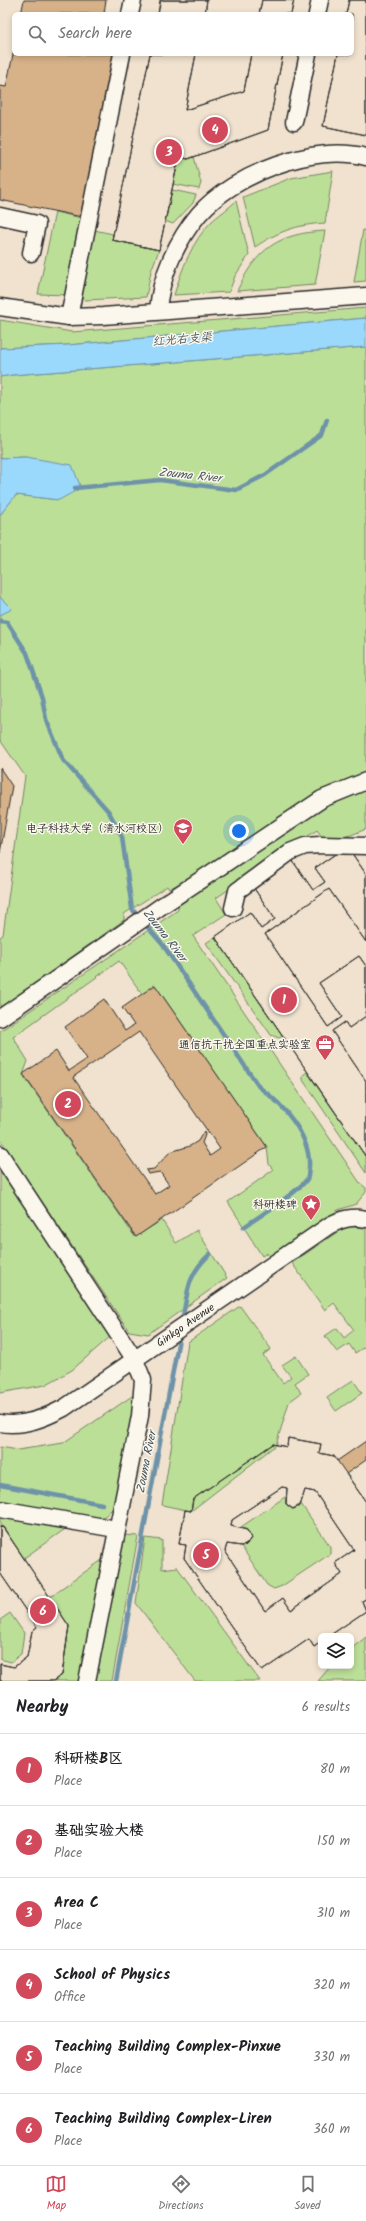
<!DOCTYPE html>
<meta charset="utf-8">
<style>
:root{--surface:#fff;--page:#f2f2f2;--text:#202124;--muted:#757577;--line:#e0e0e0;--accent:#d1495b}
body{margin:0;font-family:Kalam,"LXGW WenKai TC",sans-serif;background:var(--page);color:var(--text)}
.controls{position:absolute;right:12px;bottom:12px;display:grid;overflow:hidden;border-radius:6px;box-shadow:0 2px 6px #0003}
.controls button{width:36px;height:36px;display:grid;place-items:center;padding:0;border:0;border-bottom:1px solid var(--line);background:var(--surface);color:var(--text);font:20px sans-serif}
.you{position:absolute;left:239px;top:831px;width:14px;height:14px;margin:-10px;border:3px solid #fff;border-radius:50%;background:#1a73e8;box-shadow:0 0 0 6px #1a73e833}
.badge{display:grid;place-items:center;width:26px;height:26px;border-radius:50%;background:var(--accent);color:#fff;font-size:13px;font-weight:700}
.pin{position:absolute;translate:-50% -50%;border:2px solid #fff;box-shadow:0 1px 4px #0006}
.list{margin:0;padding:0;list-style:none}
h2{display:flex;justify-content:space-between;align-items:center;height:52px;margin:0;padding:0 16px;font-size:17px}
h2 small{font-size:13px;font-weight:400;color:var(--muted)}
.list li{display:grid;grid-template-columns:26px 1fr auto;gap:12px;align-items:center;box-sizing:border-box;height:72px;padding:0 16px;border-top:1px solid var(--line)}
.list b{display:block;font-size:15px;white-space:nowrap}
.list p{margin:0;font-size:13px;white-space:nowrap;color:var(--muted)}
.list em{font-size:13px;font-style:normal;color:var(--muted)}
.icon{flex:none;width:22px;height:22px;fill:none;stroke:currentColor;stroke-width:2;stroke-linecap:round;stroke-linejoin:round}
.map{position:relative;flex:none;width:366px;height:1681px;overflow:hidden}
.search{position:absolute;background:var(--surface);box-shadow:0 2px 6px #0003;left:12px;right:12px;top:12px;height:44px;display:flex;align-items:center;gap:10px;box-sizing:border-box;padding:0 14px;border-radius:6px;color:var(--muted);font-size:15px}
.sheet{height:484px;background:var(--surface)}
nav{display:flex;justify-content:space-around;align-items:center;box-sizing:border-box;height:56px;border-top:1px solid var(--line);background:var(--surface);font-size:11px;color:var(--muted)}
nav a{display:grid;justify-items:center;gap:2px}
nav .on{color:var(--accent)}
.map>svg:first-child{display:block}
</style>
<div class="map">
<svg width="366" height="1681" viewBox="0 0 366 1681">
<rect width="100%" height="100%" fill="#f0e2ce"/>
<filter id="ink" filterUnits="userSpaceOnUse"><feTurbulence type="fractalNoise" baseFrequency=".025" numOctaves="2"/><feDisplacementMap in="SourceGraphic" scale="8" xChannelSelector="R" yChannelSelector="G"/><feConvolveMatrix kernelMatrix="1 2 1 2 8 2 1 2 1" color-interpolation-filters="sRGB"/></filter>
<g filter="url(#ink)">
<!-- green -->
<path fill="#bcdf98" stroke="#748562" d="M 179,157 L 188,159 L 194,157 L 201,183 L 199,189 L 173,184 Z
M 333,171 L 325,223 C 296,225 279,231 255,247 L 243,197 L 291,178 Z
M 172,190 L 196,195 L 193,203 L 173,224 L 165,221 Z
M 236,201 L 249,255 L 235,276 L 229,292 L 174,295 C 182,269 192,241 212,221 C 220,214 229,208 236,201 Z
M 55,212 L 86,219 L 68,295 L 38,294 Z
M 94,230 L 113,234 L 112,240 L 159,250 L 151,271 L 146,297 L 85,300 L 82,295 Z
M 363,230 L 366,231 L 366,281 L 354,282 Z
M 325,231 L 315,285 L 237,291 C 256,249 279,233 325,231 Z
M 366,308 L 366,318 L 68,345 L 0,348 L 0,320 L 72,332 Z
M 366,347 L 366,776 L 321,794 L 189,878 L 169,889 L 167,886 L 124,914 L 124,920 L 0,1008 L 0,937 L 3,935 L 25,776 L 0,740 L 0,615 L 11,608 L 0,597 L 0,515 L 16,495 L 59,500 L 26,457 L 0,458 L 0,377 L 12,375 Z
M 366,787 L 366,829 L 351,835 L 324,840 L 317,830 L 216,898 L 226,914 L 193,936 L 360,1183 L 366,1188 L 366,1192 L 356,1204 L 338,1210 L 269,1257 L 267,1253 L 262,1256 L 228,1202 L 273,1170 L 269,1164 L 267,1147 L 155,985 L 142,994 L 119,961 L 13,1037 L 28,1061 L 23,1075 L 135,1237 L 162,1220 L 176,1243 L 197,1230 L 227,1278 L 148,1334 L 129,1331 L 0,1139 L 0,1031 L 178,910 L 178,906 L 322,804 Z
M 215,937 L 283,1036 L 279,1038 L 271,1035 L 206,943 Z
M 307,1072 L 366,1157 L 366,1173 L 303,1080 L 303,1075 Z
M 0,1170 L 111,1336 L 72,1370 L 45,1385 L 0,1393 Z
M 346,1226 L 366,1228 L 366,1346 L 355,1353 L 349,1344 L 337,1352 L 325,1336 L 337,1328 L 344,1338 L 354,1330 L 334,1303 L 325,1310 L 292,1263 Z
M 240,1306 L 271,1349 L 263,1355 L 283,1383 L 291,1377 L 282,1365 L 296,1356 L 308,1374 L 295,1383 L 301,1393 L 289,1402 L 276,1445 L 191,1511 L 162,1505 L 188,1342 Z
M 353,1380 L 362,1393 L 336,1411 L 327,1398 Z
M 138,1392 L 114,1507 L 105,1516 L 94,1519 L 0,1501 L 0,1447 L 18,1450 L 63,1443 Z
M 285,1497 L 286,1504 L 292,1509 L 301,1504 L 330,1546 L 330,1554 L 282,1586 L 274,1589 L 267,1585 L 241,1546 L 246,1545 L 251,1538 L 247,1530 L 241,1527 Z
M 0,1515 L 68,1527 L 24,1558 L 3,1528 L 0,1527 Z
M 123,1535 L 138,1536 L 112,1681 L 93,1681 Z
M 145,1538 L 162,1540 L 162,1569 L 177,1567 L 260,1681 L 195,1681 L 136,1603 Z
M 105,1558 L 81,1681 L 53,1681 L 62,1675 L 69,1626 L 49,1597 Z
M 10,1613 L 24,1633 L 21,1654 L 11,1662 L 0,1659 L 0,1620 Z
M 366,1637 L 366,1681 L 318,1681 L 331,1666 L 351,1666 L 351,1649 Z"/>
<!-- water -->
<path fill="#9ad9fc" stroke="#6e93a8" d="M 366,318 L 366,347 L 12,375 L 0,377 L 0,348 L 68,345 Z
M 26,457 L 72,465 L 81,488 L 59,500 L 16,495 L 0,515 L 0,458 Z
M 0,597 L 12,609 L 0,615 Z"/>
<g fill="none" stroke-linecap="round" stroke-linejoin="round">
<!-- stream -->
<path stroke="#6e93a8" stroke-width="4.5" d="M 75,488 L 160,480 L 236,490 L 265,475 L 322,435 L 327,420
M 0,621 L 7,622 L 27,653 L 42,697 L 46,719 L 63,760 L 109,812 L 122,837 L 132,909 L 163,945 L 259,1087 C 283,1104 311,1136 309,1167 C 308,1170 309,1176 307,1179 C 299,1192 259,1216 244,1227
M 182,1322 C 188,1292 186,1276 210,1254
M 0,1485 L 102,1504
M 116,1681 L 180,1333"/>
</g>
<!-- building -->
<path fill="#d7b289" stroke="#2b2b2b" fill-rule="evenodd" d="M 24,0 L 106,0 L 104,13 L 109,14 L 21,14 Z
M 160,0 L 207,0 L 205,14 L 158,14 Z
M 161,0 L 207,0 L 205,14 L 158,14 Z
M 262,0 L 294,0 L 291,14 L 259,14 Z
M 262,0 L 294,0 L 291,14 L 259,14 Z
M 349,0 L 366,0 L 366,135 L 323,126 L 338,54 L 352,54 L 352,14 L 346,14 Z
M 349,0 L 366,0 L 366,135 L 323,126 L 338,54 L 352,54 L 352,14 L 346,14 Z
M 14,50 L 14,54 L 114,54 L 82,217 L 0,200 L 0,86 L 6,87 Z
M 150,54 L 196,54 L 185,110 L 244,91 L 251,54 L 283,54 L 268,130 L 188,159 L 179,157 L 159,250 L 112,240 Z
M 150,54 L 196,54 L 185,110 L 244,91 L 251,54 L 283,54 L 268,130 L 188,159 L 179,157 L 159,250 L 112,240 Z
M 0,768 L 12,786 L 0,853 Z
M 347,846 L 366,874 L 366,942 L 329,889 L 265,934 L 328,1027 L 342,1017 L 319,983 L 359,956 L 366,966 L 366,1016 L 349,1028 L 345,1022 L 332,1031 L 366,1081 L 366,1157 L 215,937 L 250,912 L 261,929 L 275,919 L 251,884 L 290,857 L 313,890 L 325,882 L 315,868 Z
M 347,846 L 366,874 L 366,942 L 329,889 L 265,934 L 328,1027 L 342,1017 L 319,983 L 359,956 L 366,966 L 366,1016 L 349,1028 L 345,1022 L 332,1031 L 366,1081 L 366,1157 L 215,937 L 250,912 L 261,929 L 275,919 L 251,884 L 290,857 L 313,890 L 325,882 L 315,868 Z
M 155,985 L 267,1147 L 136,1237 L 23,1074 L 56,1051 L 69,1071 L 87,1059 L 65,1027 L 104,999 L 125,1031 L 134,1025 L 122,1008 ZM 139,1032 L 220,1149 L 210,1156 L 202,1143 L 205,1135 L 204,1131 L 198,1141 L 190,1146 L 170,1152 L 154,1169 L 146,1170 L 148,1174 L 160,1172 L 169,1185 L 155,1194 L 73,1077 Z
M 288,1438 L 321,1444 L 319,1453 L 334,1456 L 337,1461 L 366,1441 L 366,1460 L 346,1474 L 366,1502 L 366,1599 L 362,1601 L 366,1611 L 329,1636 L 321,1636 L 321,1642 L 314,1647 L 309,1639 L 262,1671 L 184,1558 L 186,1545 L 179,1544 L 185,1510 L 191,1511 L 193,1499 L 273,1444 L 287,1447 ZM 282,1487 L 287,1488 L 286,1504 L 293,1509 L 300,1506 L 305,1490 L 315,1492 L 354,1550 L 335,1563 L 342,1574 L 291,1610 L 283,1598 L 265,1611 L 225,1551 L 227,1544 L 241,1546 L 246,1545 L 251,1538 L 247,1530 L 231,1526 L 232,1520 Z
M 288,1438 L 321,1444 L 319,1453 L 334,1456 L 366,1502 L 366,1599 L 362,1601 L 366,1611 L 329,1636 L 321,1636 L 321,1642 L 314,1647 L 309,1639 L 262,1671 L 184,1558 L 186,1545 L 179,1544 L 185,1510 L 191,1511 L 193,1499 L 273,1444 L 287,1447 ZM 282,1487 L 287,1488 L 286,1504 L 293,1509 L 300,1506 L 305,1490 L 315,1492 L 354,1550 L 335,1563 L 342,1574 L 291,1610 L 283,1598 L 265,1611 L 225,1551 L 227,1544 L 241,1546 L 246,1545 L 251,1538 L 247,1530 L 231,1526 L 232,1520 Z
M 0,1527 L 3,1527 L 69,1626 L 62,1675 L 53,1681 L 0,1681 L 0,1664 L 14,1667 L 27,1657 L 32,1631 L 37,1627 L 0,1573 Z
M 0,1527 L 3,1527 L 69,1626 L 62,1675 L 53,1681 L 0,1681 L 0,1664 L 14,1667 L 27,1657 L 32,1631 L 37,1627 L 0,1573 Z"/>
<g fill="none" stroke-linecap="round" stroke-linejoin="round">
<!-- minor casing -->
<g stroke="#2b2b2b" stroke-width="19">
<g id="minor">
<path d="M 130,14 L 133,0"/>
<path d="M 317,14 L 320,0"/>
<path d="M 294,122 L 308,54"/>
<path d="M 0,216 L 37,224 L 31,253"/>
<path d="M 0,307 L 69,317 L 103,316 L 366,296"/>
<path d="M 158,311 C 160,277 177,240 199,214 C 234,174 314,143 366,157"/>
<path d="M 69,317 L 122,54"/>
<path d="M 233,908 L 237,891 L 290,852 L 305,846 L 320,845 L 366,846"/>
<path d="M 0,1018 L 163,905 L 322,799 L 366,781"/>
<path d="M 0,1154 L 135,1360 L 143,1380 L 140,1416 L 87,1681"/>
<path id="s1" d="M 0,1423 C 23,1427 45,1418 64,1408 L 330,1225 C 342,1219 352,1216 366,1219"/>
<path d="M 0,1509 L 116,1529"/>
</g>
</g>
<!-- minor -->
<use href="#minor" stroke="#fbf7ec" stroke-width="16"/>
</g>
</g>
<!-- icons -->
<defs>
<g id="university-pin" transform="scale(1)"><path d="M0 17L-7.5 6A9.5 9.5 0 1 1 7.5 6Z" fill="#d1495b" stroke="#fbf7ec"/><path d="M0-5L7-2L0 1L-7-2ZM-4 1L0 2.5L4 1V4Q0 6-4 4Z" fill="#fff"/></g>
<g id="office-pin" transform="scale(1)"><path d="M0 17L-7.5 6A9.5 9.5 0 1 1 7.5 6Z" fill="#d1495b" stroke="#fbf7ec"/><path d="M-6-3h4V-5.5h4V-3h4V5H-6ZM-1-4.5V-3h2v-1.5ZM-6 0V1H6V0Z" fill="#fff"/></g>
<g id="sight-pin" transform="scale(1)"><path d="M0 17L-7.5 6A9.5 9.5 0 1 1 7.5 6Z" fill="#d1495b" stroke="#fbf7ec"/><path d="M0-6L1.8-2.2L6-1.7L2.9 1.2L3.7 5.4L0 3.3L-3.7 5.4L-2.9 1.2L-6-1.7L-1.8-2.2Z" fill="#fff"/></g>
</defs>
<g fill-rule="evenodd">
<use href="#university-pin" x="183" y="828"/>
<use href="#office-pin" x="325" y="1044"/>
<use href="#sight-pin" x="311" y="1204"/>
</g>
<g text-anchor="middle" stroke-width="3" stroke-linejoin="round" paint-order="stroke">
<!-- poi labels -->
<g font-size="11" fill="#2b2b2b" stroke="#fbf7ec" text-anchor="end">
<text x="169" y="832">电子科技大学（清水河校区）</text>
<text x="311" y="1048">通信抗干扰全国重点实验室</text>
<text x="297" y="1208">科研楼碑</text>
</g>
<!-- street labels -->
<g font-size="11" fill="#2b2b2b" stroke="#fbf7ec">
<text dy="4" stroke="none"><textPath href="#s1" startOffset="214">Ginkgo Avenue</textPath></text>
</g>
<!-- water labels -->
<g font-size="12" font-style="italic" fill="#47565f" stroke="#fbf7ec">
<text transform="translate(182 339) rotate(-5)" y="4">红光右支渠</text>
<text transform="translate(190 475) rotate(6)" y="4">Zouma River</text>
<text transform="translate(165 935) rotate(52)" y="4">Zouma River</text>
<text transform="translate(146 1462) rotate(-79)" y="4">Zouma River</text>
</g>
</g>
</svg>
<div class="controls">
<button><svg class="icon" aria-label="layers" viewBox="0 0 24 24"><path d="M12 4l9 5-9 5-9-5zM3 14l9 5 9-5"/></svg></button>
</div>
<div class="you"></div>
<div class="pin badge" style="left:284px;top:1000px">1</div>
<div class="pin badge" style="left:68px;top:1104px">2</div>
<div class="pin badge" style="left:169px;top:152px">3</div>
<div class="pin badge" style="left:215px;top:130px">4</div>
<div class="pin badge" style="left:206px;top:1555px">5</div>
<div class="pin badge" style="left:43px;top:1611px">6</div>
<div class="search"><svg class="icon" aria-label="search" viewBox="0 0 24 24"><circle cx="10" cy="10" r="6"/><path d="M15 15l6 6"/></svg>Search here</div>
</div>
<section class="sheet">
<h2>Nearby<small>6 results</small></h2>
<ul class="list">
<li><span class="badge">1</span><div><b>科研楼B区</b><p>Place</p></div><em>80 m</em></li>
<li><span class="badge">2</span><div><b>基础实验大楼</b><p>Place</p></div><em>150 m</em></li>
<li><span class="badge">3</span><div><b>Area C</b><p>Place</p></div><em>310 m</em></li>
<li><span class="badge">4</span><div><b>School of Physics</b><p>Office</p></div><em>320 m</em></li>
<li><span class="badge">5</span><div><b>Teaching Building Complex-Pinxue</b><p>Place</p></div><em>330 m</em></li>
<li><span class="badge">6</span><div><b>Teaching Building Complex-Liren</b><p>Place</p></div><em>360 m</em></li>
</ul>
</section>
<nav>
<a class="on"><svg class="icon" aria-label="map" viewBox="0 0 24 24"><path d="M3 6l6-2 6 2 6-2v14l-6 2-6-2-6 2zM9 4v14M15 6v14"/></svg>Map</a>
<a><svg class="icon" aria-label="directions" viewBox="0 0 24 24"><path d="M12 3l9 9-9 9-9-9zM9 14v-3h6M13 9l2 2-2 2"/></svg>Directions</a>
<a><svg class="icon" aria-label="saved" viewBox="0 0 24 24"><path d="M7 4h10v16l-5-4-5 4z"/></svg>Saved</a>
</nav>
